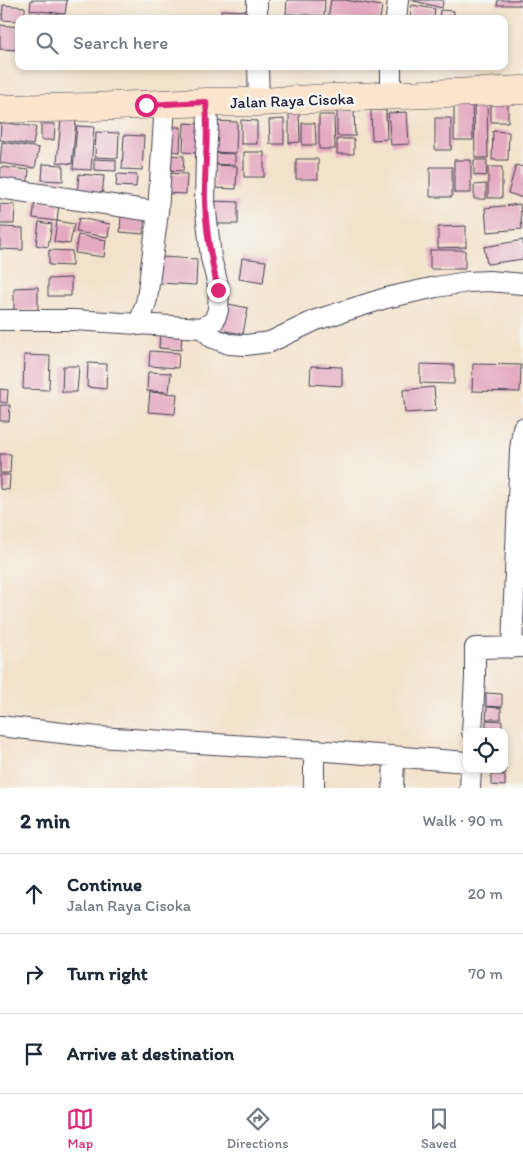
<!DOCTYPE html>
<meta charset="utf-8">
<style>
:root{--surface:#fff;--page:#f2f2f3;--text:#1f2937;--muted:#747a83;--line:#e0e1e3;--accent:#db2777}
body{margin:0;font-family:Itim,sans-serif;background:var(--page);color:var(--text)}
.controls{position:absolute;right:15px;bottom:15px;display:grid;overflow:hidden;border-radius:10px;box-shadow:0 2px 8px #0003}
.controls button{width:45px;height:45px;display:grid;place-items:center;padding:0;border:0;border-bottom:1px solid var(--line);background:var(--surface);color:var(--text);font:25px sans-serif}
.stop{position:absolute;width:15px;height:15px;margin:-11px;border:4px solid #db2777;border-radius:50%;background:#fff}
.stop.end{background:#db2777;border-color:#fff;box-shadow:0 1px 5px #0008}
.list{margin:0;padding:0;list-style:none}
h2{display:flex;justify-content:space-between;align-items:center;height:65px;margin:0;padding:0 20px;font-size:21px}
h2 small{font-size:16px;font-weight:400;color:var(--muted)}
.list li{display:grid;grid-template-columns:32px 1fr auto;gap:15px;align-items:center;box-sizing:border-box;height:80px;padding:0 20px;border-top:1px solid var(--line)}
.list b{display:block;font-size:19px;white-space:nowrap}
.list p{margin:0;font-size:16px;white-space:nowrap;color:var(--muted)}
.list em{font-size:16px;font-style:normal;color:var(--muted)}
.icon{flex:none;width:28px;height:28px;fill:none;stroke:currentColor;stroke-width:2;stroke-linecap:round;stroke-linejoin:round}
.map{position:relative;flex:none;width:523px;height:788px;overflow:hidden}
.search{position:absolute;background:var(--surface);box-shadow:0 2px 8px #0003;left:15px;right:15px;top:15px;height:55px;display:flex;align-items:center;gap:12px;box-sizing:border-box;padding:0 18px;border-radius:10px;color:var(--muted);font-size:19px}
.sheet{height:305px;background:var(--surface)}
nav{display:flex;justify-content:space-around;align-items:center;box-sizing:border-box;height:70px;border-top:1px solid var(--line);background:var(--surface);font-size:14px;color:var(--muted)}
nav a{display:grid;justify-items:center;gap:2px}
nav .on{color:var(--accent)}
.map>svg:first-child{display:block}
</style>
<div class="map">
<svg width="523" height="788" viewBox="0 0 523 788">
<rect width="100%" height="100%" fill="#f6f6f2"/>
<filter id="ink" filterUnits="userSpaceOnUse"><feTurbulence type="fractalNoise" baseFrequency=".02" numOctaves="2"/><feDisplacementMap in="SourceGraphic" scale="10" xChannelSelector="R" yChannelSelector="G"/><feConvolveMatrix kernelMatrix="1 2 1 2 8 2 1 2 1" color-interpolation-filters="sRGB"/></filter>
<filter id="wash" filterUnits="userSpaceOnUse"><feTurbulence type="fractalNoise" baseFrequency=".0096" numOctaves="4" result="noise"/><feDisplacementMap in="SourceGraphic" scale="20" xChannelSelector="R" yChannelSelector="G"/><feGaussianBlur stdDeviation="1.12" result="paint"/><feColorMatrix in="noise" values="0 0 0 0 0 0 0 0 0 0 0 0 0 0 0 0 0 1.4 0 .05"/><feComposite in="paint" operator="in"/></filter>
<g filter="url(#wash)">
<rect width="100%" height="100%" fill="#f3e2cb"/>
<g id="blocks">
<!-- building -->
<path fill="#e4aac1" d="M 31,0 L 67,0 L 65,14 L 30,10 Z
M 287,0 L 325,0 L 324,16 L 286,14 Z
M 331,0 L 345,0 L 382,6 L 380,19 L 328,19 Z
M 410,0 L 443,0 L 442,8 Z
M 498,0 L 523,0 L 523,5 L 497,5 Z
M 3,5 L 25,7 L 25,19 L 19,19 L 19,21 L 2,20 Z
M 412,5 L 435,9 L 434,19 L 410,19 Z
M 221,10 L 252,11 L 252,19 L 221,19 Z
M 440,10 L 454,11 L 453,19 L 439,19 Z
M 0,25 L 19,27 L 19,50 L 0,49 Z
M 474,98 L 487,98 L 488,158 L 475,158 Z
M 491,100 L 508,100 L 508,122 L 491,122 Z
M 454,103 L 472,103 L 473,140 L 454,140 Z
M 371,110 L 386,110 L 387,139 L 372,140 Z
M 337,111 L 354,111 L 355,136 L 337,136 Z
M 407,112 L 409,144 L 391,145 L 388,113 Z
M 289,113 L 299,113 L 300,142 L 289,143 Z
M 319,115 L 334,115 L 335,149 L 319,149 Z
M 435,118 L 451,118 L 451,150 L 435,150 Z
M 61,119 L 76,120 L 72,164 L 57,162 Z
M 284,119 L 284,144 L 270,144 L 269,120 Z
M 241,120 L 257,121 L 257,144 L 241,144 Z
M 212,121 L 237,122 L 236,153 L 211,152 Z
M 1,122 L 36,127 L 33,145 L 0,140 Z
M 184,123 L 199,124 L 197,153 L 183,152 Z
M 302,123 L 315,123 L 316,145 L 302,145 Z
M 41,124 L 55,124 L 54,140 L 41,140 Z
M 77,126 L 94,127 L 91,170 L 73,169 Z
M 167,127 L 181,127 L 180,152 L 166,151 Z
M 493,131 L 509,132 L 508,160 L 492,160 Z
M 96,132 L 119,133 L 118,158 L 95,157 Z
M 124,135 L 144,136 L 142,170 L 122,169 Z
M 337,139 L 354,139 L 354,154 L 337,154 Z
M 2,142 L 39,148 L 35,168 L 0,163 Z
M 244,152 L 264,152 L 264,177 L 244,177 Z
M 210,153 L 235,154 L 235,165 L 210,164 Z
M 166,155 L 184,156 L 183,171 L 165,170 Z
M 94,159 L 116,160 L 116,171 L 94,170 Z
M 296,159 L 318,159 L 318,179 L 296,179 Z
M 454,160 L 471,160 L 471,193 L 454,193 Z
M 474,160 L 487,160 L 486,176 L 474,175 Z
M 43,164 L 63,165 L 63,181 L 42,180 Z
M 215,165 L 237,166 L 236,189 L 214,188 Z
M 516,165 L 523,167 L 523,198 L 508,193 Z
M 1,167 L 29,170 L 27,188 L 0,186 Z
M 430,167 L 452,167 L 452,197 L 430,197 Z
M 488,167 L 502,167 L 502,198 L 488,198 Z
M 164,173 L 187,174 L 186,194 L 163,193 Z
M 79,174 L 104,176 L 102,197 L 77,194 Z
M 117,174 L 137,175 L 136,187 L 116,186 Z
M 486,184 L 486,199 L 474,199 L 474,185 Z
M 35,200 L 59,203 L 57,221 L 33,218 Z
M 213,201 L 238,202 L 238,224 L 212,224 Z
M 0,204 L 15,205 L 14,224 L 0,224 Z
M 520,204 L 522,229 L 487,232 L 485,208 Z
M 121,215 L 145,217 L 143,234 L 120,232 Z
M 79,218 L 110,224 L 108,237 L 76,232 Z
M 57,221 L 74,224 L 70,244 L 54,242 Z
M 39,222 L 52,224 L 48,247 L 36,245 Z
M 466,226 L 466,247 L 438,248 L 438,227 Z
M 0,227 L 23,228 L 23,250 L 0,249 Z
M 78,235 L 106,240 L 104,257 L 75,253 Z
M 523,240 L 523,259 L 487,264 L 484,247 Z
M 49,250 L 72,251 L 72,266 L 49,265 Z
M 430,250 L 465,250 L 465,269 L 430,269 Z
M 160,257 L 197,259 L 196,285 L 159,283 Z
M 242,258 L 266,261 L 263,283 L 239,279 Z
M 71,278 L 71,296 L 48,296 L 48,279 Z
M 38,287 L 38,310 L 14,310 L 14,288 Z
M 224,303 L 248,308 L 243,334 L 219,330 Z
M 160,331 L 182,332 L 181,350 L 159,348 Z
M 150,351 L 179,353 L 178,368 L 149,366 Z
M 24,355 L 50,356 L 49,390 L 23,389 Z
M 88,363 L 107,364 L 106,389 L 87,387 Z
M 420,364 L 454,365 L 454,384 L 420,383 Z
M 473,364 L 521,365 L 520,392 L 472,391 Z
M 63,366 L 79,366 L 77,392 L 62,392 Z
M 311,366 L 342,367 L 342,386 L 310,384 Z
M 148,372 L 171,373 L 169,392 L 147,391 Z
M 434,387 L 436,411 L 405,413 L 403,390 Z
M 0,389 L 8,390 L 7,403 L 0,402 Z
M 150,392 L 177,394 L 175,414 L 148,412 Z
M 0,405 L 10,405 L 9,421 L 0,421 Z
M 0,454 L 11,454 L 10,473 L 0,473 Z
M 0,475 L 10,475 L 9,490 L 0,489 Z
M 486,693 L 502,694 L 502,707 L 486,706 Z
M 487,707 L 501,708 L 501,719 L 486,719 Z
M 486,720 L 502,721 L 502,731 L 486,731 Z
M 491,769 L 506,769 L 505,774 L 490,773 Z
M 491,775 L 505,775 L 505,786 L 491,785 Z"/>
</g>
</g>
<g filter="url(#ink)">
<use href="#blocks" fill-opacity="0" stroke="#413f51" stroke-width="1"/>
<g fill="none" stroke-linecap="round" stroke-linejoin="round">
<!-- street casing -->
<g stroke="#413f51" stroke-width="22">
<path id="street" d="M 257,19 L 257,0
M 396,19 L 398,0
M 258,66 L 259,102
M 391,66 L 391,96
M 0,188 L 158,212
M 0,320 L 74,320 L 202,328 L 214,321 L 218,310 L 219,289 L 211,258 L 205,202 L 206,155 L 208,124 L 206,102
M 139,325 L 147,299 L 158,212 L 164,119 L 163,104
M 202,328 L 213,338 L 229,344 L 246,345 L 270,342 L 316,320 L 386,298 L 436,287 L 468,282 L 489,281 L 523,284
M 512,648 L 520,450 L 523,428
M 0,726 L 98,737 L 314,750 L 467,762
M 472,732 L 475,678 L 475,648 L 523,647
M 314,788 L 314,750
M 393,788 L 394,756
M 470,788 L 471,769"/>
</g>
<!-- secondary casing -->
<g stroke="#413f51" stroke-width="29">
<path id="secondary" d="M 0,109 L 92,107 L 206,102 L 259,102 L 331,98 L 523,90"/>
</g>
<!-- street -->
<use href="#street" stroke="#fff" stroke-width="20"/>
<!-- secondary -->
<use href="#secondary" stroke="#fbe5cf" stroke-width="28"/>
</g>
</g>
<g fill="none" stroke-linecap="round" stroke-linejoin="round" filter="url(#ink)">
<!-- route -->
<path stroke="#db2777" stroke-width="6" d="M 146,105 L 206,102 C 209,136 204,169 205,202 C 206,233 211,260 218,290"/>
</g>
<g text-anchor="middle" stroke-width="5" stroke-linejoin="round" paint-order="stroke">
<!-- street labels -->
<g font-size="16" fill="#22223b" stroke="#f6f6f2">
<text transform="translate(292 100) rotate(-2)" y="6">Jalan Raya Cisoka</text>
</g>
</g>
</svg>
<div class="controls">
<button><svg class="icon" aria-label="locate" viewBox="0 0 24 24"><circle cx="12" cy="12" r="6"/><path d="M12 2v4M12 18v4M2 12h4M18 12h4"/></svg></button>
</div>
<div class="stop" style="left:146px;top:105px"></div>
<div class="stop end" style="left:218px;top:290px"></div>
<div class="search"><svg class="icon" aria-label="search" viewBox="0 0 24 24"><circle cx="10" cy="10" r="6"/><path d="M15 15l6 6"/></svg>Search here</div>
</div>
<section class="sheet">
<h2>2 min<small>Walk · 90 m</small></h2>
<ul class="list">
<li><svg class="icon" aria-label="ahead" viewBox="0 0 24 24"><path d="M12 20V5M6 11l6-6 6 6"/></svg><div><b>Continue</b><p>Jalan Raya Cisoka</p></div><em>20 m</em></li>
<li><svg class="icon" aria-label="right" viewBox="0 0 24 24"><path d="M7 20v-9h11M14 6l5 5-5 5"/></svg><div><b>Turn right</b></div><em>70 m</em></li>
<li><svg class="icon" aria-label="arrive" viewBox="0 0 24 24"><path d="M6 21V4h12l-3 4 3 4H6"/></svg><div><b>Arrive at destination</b></div></li>
</ul>
</section>
<nav>
<a class="on"><svg class="icon" aria-label="map" viewBox="0 0 24 24"><path d="M3 6l6-2 6 2 6-2v14l-6 2-6-2-6 2zM9 4v14M15 6v14"/></svg>Map</a>
<a><svg class="icon" aria-label="directions" viewBox="0 0 24 24"><path d="M12 3l9 9-9 9-9-9zM9 14v-3h6M13 9l2 2-2 2"/></svg>Directions</a>
<a><svg class="icon" aria-label="saved" viewBox="0 0 24 24"><path d="M7 4h10v16l-5-4-5 4z"/></svg>Saved</a>
</nav>
